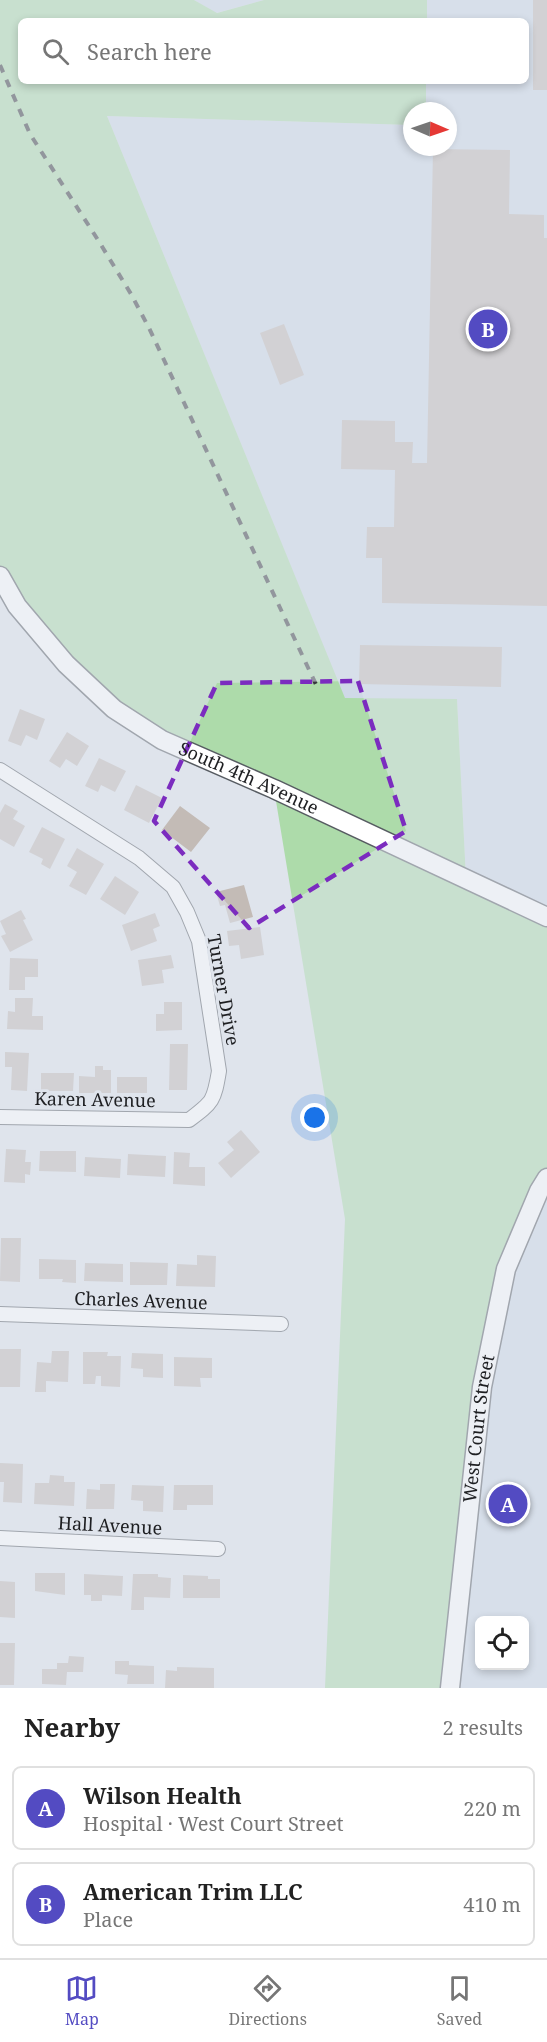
<!DOCTYPE html>
<meta charset="utf-8">
<style>
:root{--surface:#fff;--page:#f2f2f2;--text:#222;--muted:#767676;--line:#e0e0e0;--accent:#534bc2}
body{margin:0;font-family:"Noto Serif",serif;background:var(--page);color:var(--text)}
.controls{position:absolute;right:18px;bottom:18px;display:grid;overflow:hidden;border-radius:9px;box-shadow:0 3px 9px #0003}
.controls button{width:54px;height:54px;display:grid;place-items:center;padding:0;border:0;border-bottom:2px solid var(--line);background:var(--surface);color:var(--text);font:30px sans-serif}
.compass{position:absolute;left:403px;top:102px;width:54px;height:54px;border-radius:50%;background:var(--surface);box-shadow:0 3px 9px #0003;rotate:92deg}
.you{position:absolute;left:315px;top:1118px;width:21px;height:21px;margin:-15px;border:4px solid #fff;border-radius:50%;background:#1a73e8;box-shadow:0 0 0 9px #1a73e833}
.badge{display:grid;place-items:center;width:39px;height:39px;border-radius:50%;background:var(--accent);color:#fff;font-size:20px;font-weight:700}
.pin{position:absolute;translate:-50% -50%;border:3px solid #fff;box-shadow:0 2px 6px #0006}
.list{margin:0;padding:0;list-style:none}
h2{display:flex;justify-content:space-between;align-items:center;height:78px;margin:0;padding:0 24px;font-size:26px}
h2 small{font-size:20px;font-weight:400;color:var(--muted)}
.list li{display:grid;grid-template-columns:39px 1fr auto;gap:18px;align-items:center;box-sizing:border-box;height:84px;margin:0 12px 12px;padding:0 12px;border:2px solid var(--line);border-radius:9px}
.list b{display:block;font-size:22px;white-space:nowrap}
.list p{margin:0;font-size:20px;white-space:nowrap;color:var(--muted)}
.list em{font-size:20px;font-style:normal;color:var(--muted)}
.icon{flex:none;width:33px;height:33px;fill:none;stroke:currentColor;stroke-width:2;stroke-linecap:round;stroke-linejoin:round}
.map{position:relative;flex:none;width:547px;height:1688px;overflow:hidden}
.search{position:absolute;background:var(--surface);box-shadow:0 3px 9px #0003;left:18px;right:18px;top:18px;height:66px;display:flex;align-items:center;gap:15px;box-sizing:border-box;padding:0 21px;border-radius:9px;color:var(--muted);font-size:22px}
.sheet{height:270px;background:var(--surface)}
nav{display:flex;justify-content:space-around;align-items:center;box-sizing:border-box;height:84px;border-top:2px solid var(--line);background:var(--surface);font-size:16px;color:var(--muted)}
nav a{display:grid;justify-items:center;gap:3px}
nav .on{color:var(--accent)}
.map>svg:first-child{display:block}
</style>
<div class="map">
<svg width="547" height="1688" viewBox="0 0 547 1688">
<rect width="100%" height="100%" fill="#dfe4ec"/>
<!-- built -->
<path fill="#cfd9e7" fill-rule="evenodd" d="M 194,0 L 264,0 L 216,13 Z
M 427,0 L 547,0 L 547,917 L 466,879 L 457,699 L 345,699 L 107,116 L 412,125 L 412,147 L 448,147 L 448,111 L 426,111 L 426,81 L 526,81 L 526,21 L 427,21 Z
M 547,1178 L 547,1688 L 450,1688 L 506,1269 ZM 480,1620 L 524,1620 L 524,1666 L 480,1666 Z"/>
<!-- green -->
<path fill="#addbaa" d="M 0,0 L 194,0 L 217,13 L 264,0 L 427,0 L 427,21 L 21,21 L 21,81 L 426,81 L 426,111 L 412,111 L 412,125 L 107,116 L 345,698 L 457,699 L 466,879 L 547,917 L 547,1178 L 506,1269 L 450,1688 L 325,1688 L 345,1219 L 274,789 L 114,709 L 0,576 Z"/>
<!-- building -->
<path fill="#c3bbb6" d="M 533,0 L 547,0 L 547,90 L 533,90 Z
M 433,149 L 510,150 L 509,214 L 544,215 L 544,238 L 547,238 L 547,606 L 382,603 L 382,558 L 366,558 L 367,527 L 394,527 L 395,470 L 341,469 L 342,420 L 395,421 L 395,442 L 413,442 L 412,463 L 427,463 Z
M 284,324 L 304,375 L 280,385 L 260,333 Z
M 360,645 L 502,647 L 501,687 L 359,684 Z
M 20,709 L 45,719 L 37,740 L 26,735 L 21,746 L 8,741 Z
M 67,732 L 89,746 L 77,766 L 66,759 L 60,768 L 49,761 Z
M 99,758 L 126,771 L 115,792 L 101,785 L 98,792 L 85,786 Z
M 136,785 L 162,798 L 149,823 L 124,810 Z
M 5,804 L 18,811 L 13,819 L 25,826 L 14,847 L 0,839 L 0,813 Z
M 180,806 L 210,828 L 191,852 L 162,830 Z
M 42,827 L 65,839 L 50,869 L 41,864 L 43,859 L 29,852 Z
M 77,848 L 104,864 L 86,895 L 69,886 L 77,872 L 67,866 Z
M 115,876 L 139,892 L 125,915 L 100,899 Z
M 244,885 L 253,917 L 230,923 L 225,905 L 220,906 L 216,892 Z
M 21,910 L 26,919 L 23,920 L 33,940 L 10,952 L 1,936 L 6,934 L 0,921 Z
M 155,913 L 160,926 L 153,929 L 157,941 L 131,951 L 122,925 Z
M 260,927 L 264,955 L 241,959 L 239,945 L 229,946 L 227,931 Z
M 171,955 L 174,968 L 162,970 L 164,983 L 142,986 L 138,960 Z
M 10,958 L 38,959 L 38,977 L 25,977 L 25,990 L 9,990 Z
M 15,998 L 33,998 L 32,1016 L 43,1016 L 43,1030 L 7,1029 L 8,1011 L 15,1012 Z
M 164,1002 L 182,1002 L 182,1030 L 156,1031 L 156,1014 L 164,1014 Z
M 170,1044 L 188,1044 L 187,1090 L 169,1090 Z
M 5,1052 L 29,1053 L 27,1091 L 11,1090 L 12,1067 L 5,1067 Z
M 95,1066 L 103,1066 L 103,1070 L 111,1070 L 111,1093 L 79,1093 L 79,1076 L 95,1077 Z
M 41,1073 L 74,1073 L 73,1091 L 41,1091 Z
M 117,1077 L 147,1077 L 147,1093 L 117,1093 Z
M 241,1130 L 260,1152 L 231,1178 L 218,1163 L 234,1150 L 227,1142 Z
M 6,1149 L 26,1150 L 25,1162 L 31,1162 L 30,1175 L 25,1174 L 25,1183 L 4,1182 Z
M 40,1151 L 76,1151 L 76,1172 L 39,1171 Z
M 174,1152 L 190,1153 L 189,1167 L 205,1167 L 205,1186 L 173,1184 Z
M 128,1154 L 166,1156 L 165,1177 L 127,1175 Z
M 85,1157 L 121,1159 L 120,1178 L 84,1176 Z
M 1,1238 L 21,1238 L 20,1282 L 0,1281 Z
M 197,1255 L 216,1256 L 215,1287 L 176,1286 L 177,1264 L 197,1265 Z
M 39,1259 L 76,1260 L 76,1283 L 62,1282 L 63,1279 L 39,1279 Z
M 130,1262 L 168,1263 L 167,1285 L 130,1285 Z
M 85,1263 L 123,1264 L 123,1282 L 84,1281 Z
M 0,1349 L 21,1349 L 20,1387 L 0,1387 Z
M 52,1351 L 69,1351 L 68,1382 L 46,1381 L 46,1392 L 35,1392 L 37,1362 L 51,1363 Z
M 83,1352 L 108,1352 L 107,1356 L 121,1356 L 120,1387 L 101,1386 L 101,1376 L 96,1376 L 95,1384 L 83,1384 Z
M 132,1353 L 163,1354 L 163,1378 L 143,1377 L 143,1369 L 131,1368 Z
M 174,1357 L 212,1358 L 212,1378 L 200,1378 L 201,1387 L 174,1386 Z
M 0,1463 L 23,1464 L 22,1503 L 3,1502 L 4,1482 L 0,1482 Z
M 50,1475 L 64,1476 L 64,1482 L 75,1482 L 74,1506 L 34,1504 L 35,1483 L 49,1483 Z
M 100,1484 L 115,1484 L 114,1509 L 86,1509 L 87,1489 L 100,1490 Z
M 132,1485 L 164,1486 L 163,1512 L 143,1511 L 143,1501 L 131,1500 Z
M 174,1485 L 213,1485 L 213,1505 L 187,1505 L 187,1510 L 173,1510 Z
M 35,1573 L 65,1573 L 65,1595 L 35,1591 Z
M 84,1574 L 123,1576 L 122,1596 L 102,1595 L 102,1601 L 91,1601 L 91,1595 L 84,1595 Z
M 133,1574 L 158,1574 L 158,1577 L 171,1578 L 170,1598 L 144,1597 L 144,1610 L 131,1610 Z
M 183,1575 L 208,1576 L 208,1579 L 220,1579 L 220,1598 L 183,1598 Z
M 0,1581 L 15,1582 L 15,1618 L 0,1617 Z
M 0,1643 L 15,1643 L 14,1685 L 0,1685 Z
M 69,1656 L 84,1657 L 83,1672 L 67,1672 L 66,1685 L 42,1684 L 42,1669 L 57,1669 L 57,1663 L 68,1663 Z
M 115,1661 L 129,1661 L 129,1665 L 154,1666 L 154,1684 L 127,1684 L 128,1675 L 115,1674 Z
M 177,1667 L 214,1668 L 214,1688 L 165,1688 L 166,1670 L 177,1671 Z"/>
<g fill="none" stroke-linecap="round" stroke-linejoin="round">
<!-- street casing -->
<g stroke="#575c62" stroke-width="16">
<path id="street" d="M 0,770 L 139,858 L 173,887 L 187,912 L 199,941 L 219,1071 C 214,1101 213,1102 189,1120 L 0,1117
M 0,1314 L 281,1324
M 0,1538 L 218,1549"/>
</g>
<!-- secondary casing -->
<g stroke="#575c62" stroke-width="21">
<g id="secondary">
<path id="s1" d="M 0,576 L 17,606 L 66,664 L 114,709 L 162,740 L 274,789 L 547,917"/>
<path id="s2" d="M 450,1688 L 482,1387 L 506,1269 L 539,1191 L 547,1178"/>
</g>
</g>
<!-- street -->
<use href="#street" stroke="#fff" stroke-width="14"/>
<!-- secondary -->
<use href="#secondary" stroke="#fff" stroke-width="18"/>
<!-- rail -->
<path stroke="#36383c" stroke-width="4" stroke-dasharray="8 8" stroke-linecap="butt" d="M 0,65 L 30,134 L 98,240 L 131,294 L 149,328 L 319,691"/>
</g>
<!-- marked area -->
<path d="M0 0H547V1688H0ZM 358,681 L 406,831 L 249,928 L 154,821 L 217,683 Z" fill="#dfe4ec" fill-opacity=".55" fill-rule="evenodd"/>
<path fill="none" stroke="#7b2cbf" stroke-width="4.5" stroke-dasharray="12 8" stroke-linejoin="round" d="M 358,681 L 406,831 L 249,928 L 154,821 L 217,683 Z"/>
<g text-anchor="middle" stroke-width="6" stroke-linejoin="round" paint-order="stroke">
<!-- street labels -->
<g font-size="18" fill="#1e1f22" stroke="#dfe4ec">
<text dy="6" stroke="none"><textPath href="#s1" startOffset="328">South 4th Avenue</textPath></text>
<text transform="translate(223 990) rotate(80)" y="6">Turner Drive</text>
<text transform="translate(95 1100) rotate(1)" y="6">Karen Avenue</text>
<text transform="translate(141 1301) rotate(2)" y="6">Charles Avenue</text>
<text dy="6" stroke="none"><textPath href="#s2" startOffset="261">West Court Street</textPath></text>
<text transform="translate(110 1526) rotate(3)" y="6">Hall Avenue</text>
</g>
</g>
</svg>
<div class="controls">
<button><svg class="icon" aria-label="locate" viewBox="0 0 24 24"><circle cx="12" cy="12" r="6"/><path d="M12 2v4M12 18v4M2 12h4M18 12h4"/></svg></button>
</div>
<svg class="compass" viewBox="-18 -18 36 36"><path d="M0-13l5 13h-10z" fill="#e53935"/><path d="M0 13l5-13h-10z" fill="#767676"/></svg>
<div class="you"></div>
<div class="pin badge" style="left:508px;top:1504px">A</div>
<div class="pin badge" style="left:488px;top:329px">B</div>
<div class="search"><svg class="icon" aria-label="search" viewBox="0 0 24 24"><circle cx="10" cy="10" r="6"/><path d="M15 15l6 6"/></svg>Search here</div>
</div>
<section class="sheet">
<h2>Nearby<small>2 results</small></h2>
<ul class="list">
<li><span class="badge">A</span><div><b>Wilson Health</b><p>Hospital · West Court Street</p></div><em>220 m</em></li>
<li><span class="badge">B</span><div><b>American Trim LLC</b><p>Place</p></div><em>410 m</em></li>
</ul>
</section>
<nav>
<a class="on"><svg class="icon" aria-label="map" viewBox="0 0 24 24"><path d="M3 6l6-2 6 2 6-2v14l-6 2-6-2-6 2zM9 4v14M15 6v14"/></svg>Map</a>
<a><svg class="icon" aria-label="directions" viewBox="0 0 24 24"><path d="M12 3l9 9-9 9-9-9zM9 14v-3h6M13 9l2 2-2 2"/></svg>Directions</a>
<a><svg class="icon" aria-label="saved" viewBox="0 0 24 24"><path d="M7 4h10v16l-5-4-5 4z"/></svg>Saved</a>
</nav>
